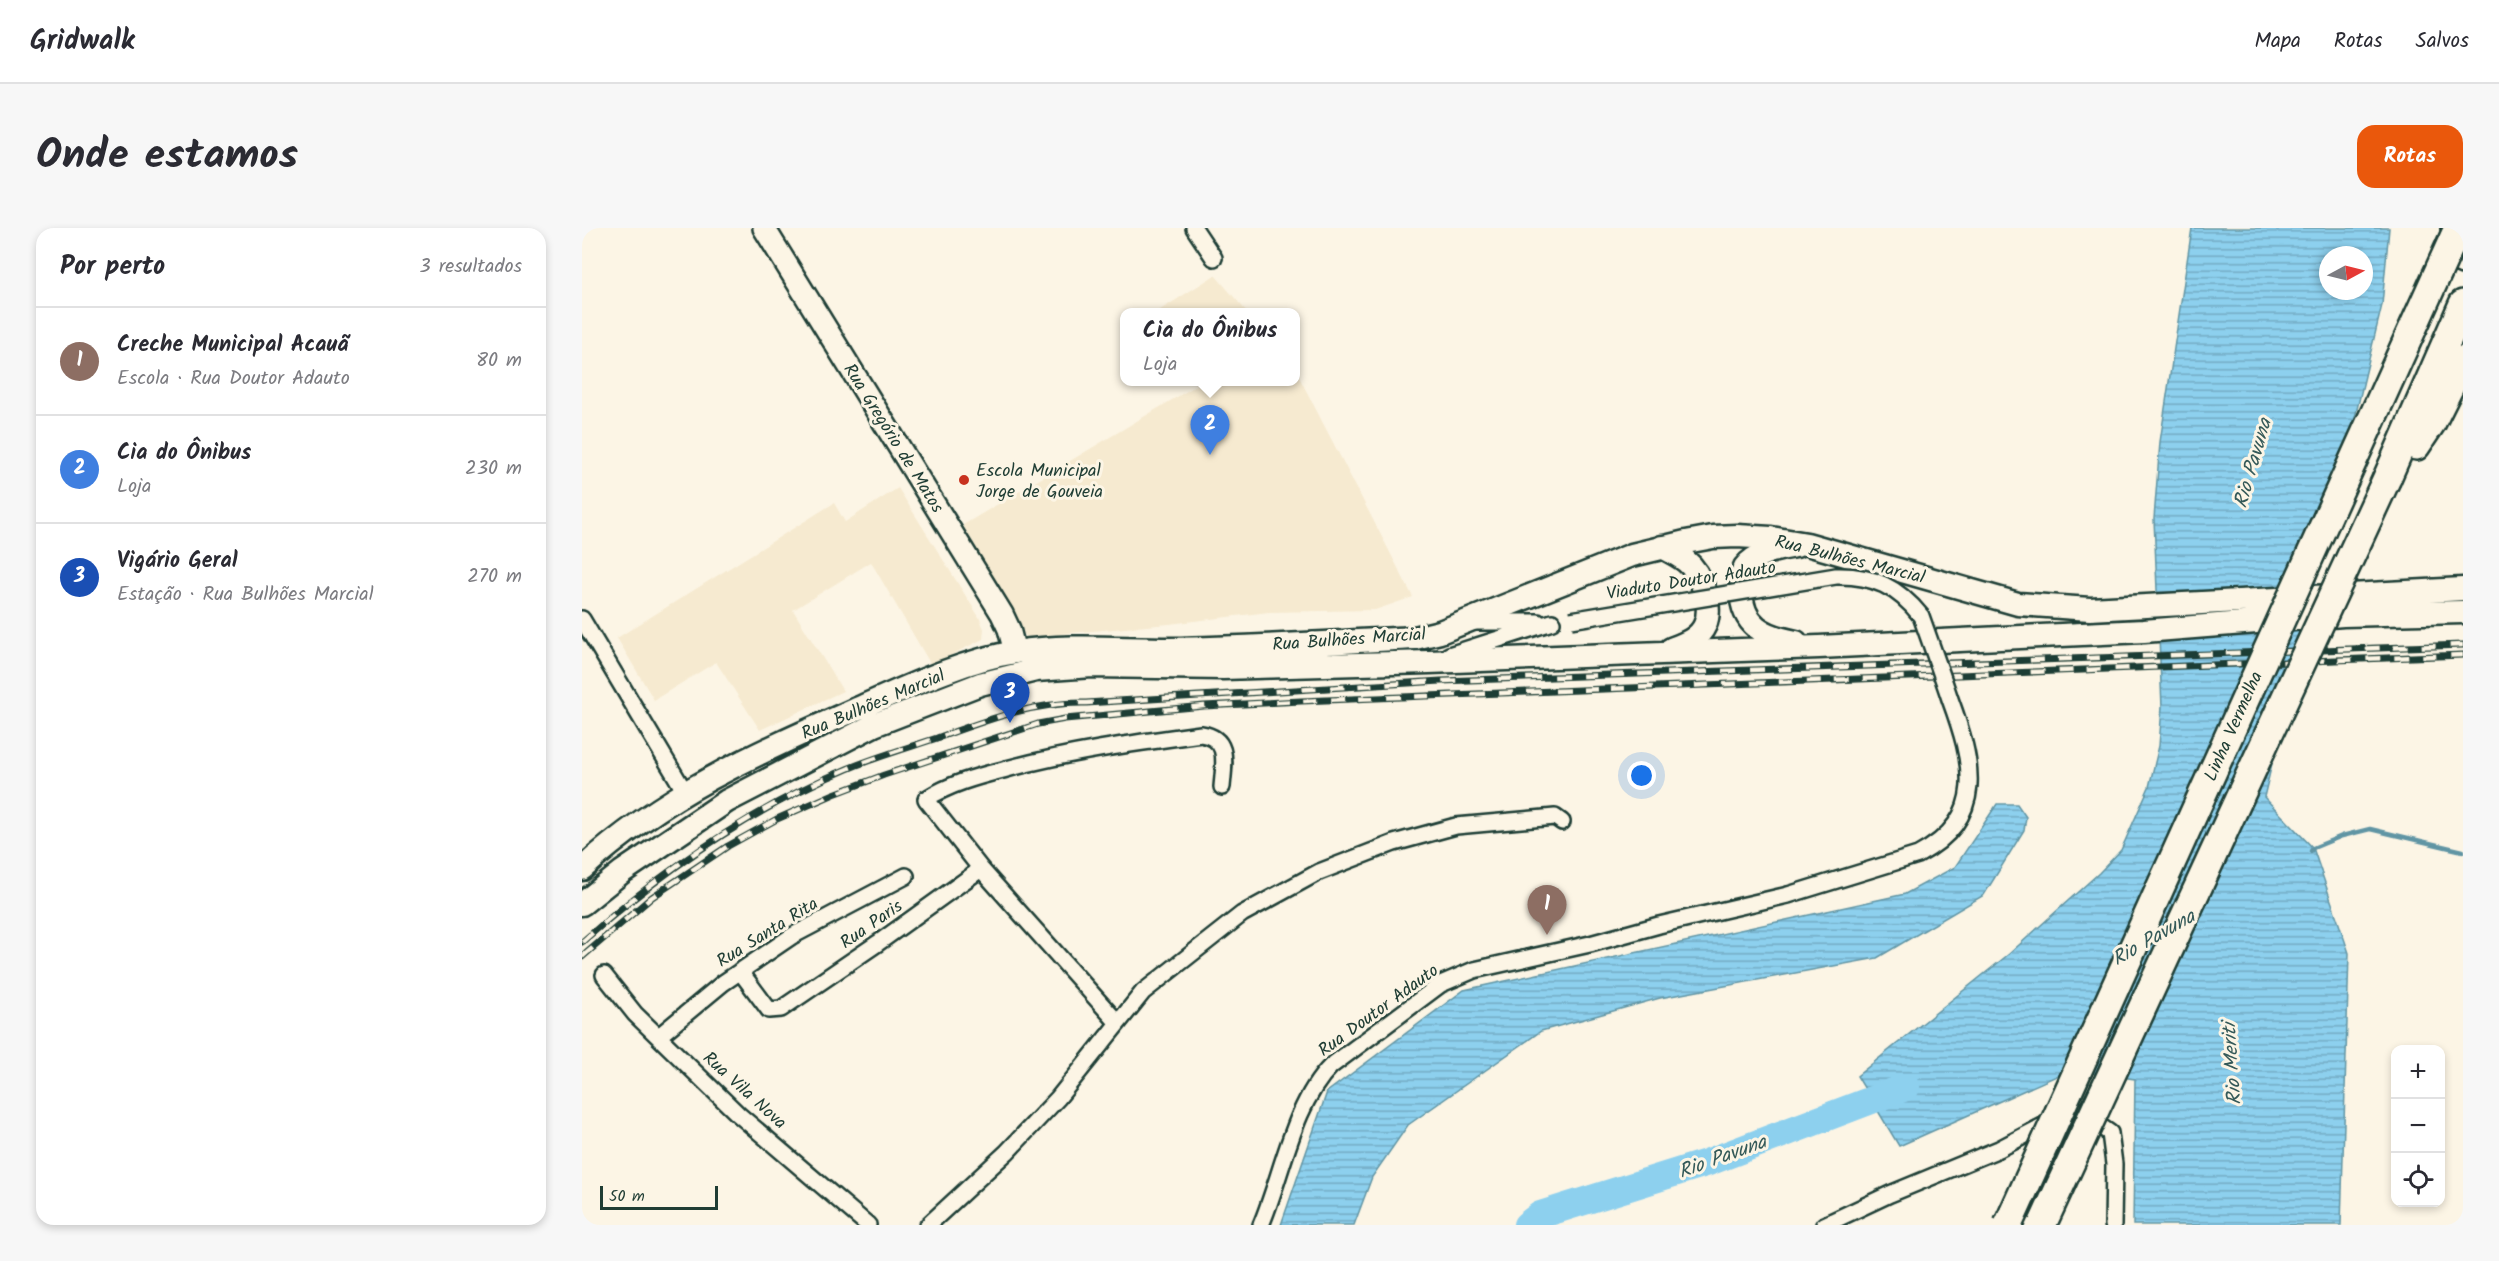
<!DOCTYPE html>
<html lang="pt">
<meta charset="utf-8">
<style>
:root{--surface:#fff;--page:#f7f7f7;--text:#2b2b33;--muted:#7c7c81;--line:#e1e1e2;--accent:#ea580c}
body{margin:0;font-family:Kalam,sans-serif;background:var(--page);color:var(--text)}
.controls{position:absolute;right:18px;bottom:18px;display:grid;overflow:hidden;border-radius:12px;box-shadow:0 3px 9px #0003}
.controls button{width:54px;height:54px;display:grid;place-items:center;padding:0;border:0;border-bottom:2px solid var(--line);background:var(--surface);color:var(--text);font:30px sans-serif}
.compass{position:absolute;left:1737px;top:18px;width:54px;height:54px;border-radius:50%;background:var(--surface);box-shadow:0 3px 9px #0003;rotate:83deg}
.scale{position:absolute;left:18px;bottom:15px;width:118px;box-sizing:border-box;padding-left:6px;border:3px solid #1f3d34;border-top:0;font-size:16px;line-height:21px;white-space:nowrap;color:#1f3d34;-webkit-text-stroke:4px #fcf5e5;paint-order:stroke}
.you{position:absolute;left:1060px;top:548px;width:21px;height:21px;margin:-15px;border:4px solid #fff;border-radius:50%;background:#1a73e8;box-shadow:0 0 0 9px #1a73e833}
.badge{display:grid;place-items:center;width:39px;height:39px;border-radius:50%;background:var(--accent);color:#fff;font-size:20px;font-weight:700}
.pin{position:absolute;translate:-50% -50px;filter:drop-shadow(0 2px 3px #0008)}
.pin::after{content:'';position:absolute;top:32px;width:21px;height:18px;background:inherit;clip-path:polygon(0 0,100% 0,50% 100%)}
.popup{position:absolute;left:538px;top:80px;width:180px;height:78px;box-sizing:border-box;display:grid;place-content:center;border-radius:12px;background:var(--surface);filter:drop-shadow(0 2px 4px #0005);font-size:20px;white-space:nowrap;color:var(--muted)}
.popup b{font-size:22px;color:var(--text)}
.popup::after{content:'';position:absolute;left:50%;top:100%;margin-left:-12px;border:12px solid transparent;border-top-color:var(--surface)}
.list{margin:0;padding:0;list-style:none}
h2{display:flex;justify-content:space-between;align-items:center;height:78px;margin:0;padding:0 24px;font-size:26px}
h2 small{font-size:20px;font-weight:400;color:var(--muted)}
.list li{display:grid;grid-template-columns:39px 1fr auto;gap:18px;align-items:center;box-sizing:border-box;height:108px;padding:0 24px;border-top:2px solid var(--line)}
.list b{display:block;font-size:22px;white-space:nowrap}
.list p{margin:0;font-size:20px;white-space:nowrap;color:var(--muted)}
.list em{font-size:20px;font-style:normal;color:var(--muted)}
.icon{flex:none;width:33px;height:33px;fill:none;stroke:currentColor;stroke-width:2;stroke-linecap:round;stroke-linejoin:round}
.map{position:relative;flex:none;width:1881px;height:997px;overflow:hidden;border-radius:18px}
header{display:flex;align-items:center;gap:36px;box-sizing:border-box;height:84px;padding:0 30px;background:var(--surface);border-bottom:2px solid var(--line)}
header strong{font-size:28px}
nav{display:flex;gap:33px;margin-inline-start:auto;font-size:21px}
.intro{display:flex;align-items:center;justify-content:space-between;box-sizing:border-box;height:144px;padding:0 36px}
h1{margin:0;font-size:42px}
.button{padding:15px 27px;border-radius:18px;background:var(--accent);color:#fff;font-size:21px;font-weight:700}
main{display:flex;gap:36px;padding:0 36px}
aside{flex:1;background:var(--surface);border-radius:18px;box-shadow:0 3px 9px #0003}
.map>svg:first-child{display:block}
</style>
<header>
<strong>Gridwalk</strong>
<nav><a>Mapa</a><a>Rotas</a><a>Salvos</a></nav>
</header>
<div class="intro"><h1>Onde estamos</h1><a class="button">Rotas</a></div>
<main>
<aside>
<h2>Por perto<small>3 resultados</small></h2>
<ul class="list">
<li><span class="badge" style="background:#8d6e63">1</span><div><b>Creche Municipal Acauã</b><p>Escola · Rua Doutor Adauto</p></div><em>80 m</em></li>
<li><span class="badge" style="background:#3f7fe0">2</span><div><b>Cia do Ônibus</b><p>Loja</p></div><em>230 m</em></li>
<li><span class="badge" style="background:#1a4fb4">3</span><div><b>Vigário Geral</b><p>Estação · Rua Bulhões Marcial</p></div><em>270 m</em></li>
</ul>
</aside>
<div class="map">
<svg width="1881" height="997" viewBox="0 0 1881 997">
<defs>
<pattern id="water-rules" width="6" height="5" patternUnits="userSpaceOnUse" patternTransform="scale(1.5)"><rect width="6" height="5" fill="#8dd0ee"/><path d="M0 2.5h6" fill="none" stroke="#73aac2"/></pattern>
</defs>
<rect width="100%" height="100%" fill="#fcf5e5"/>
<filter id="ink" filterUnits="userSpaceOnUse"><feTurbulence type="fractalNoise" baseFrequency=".0167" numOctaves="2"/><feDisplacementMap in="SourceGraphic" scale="12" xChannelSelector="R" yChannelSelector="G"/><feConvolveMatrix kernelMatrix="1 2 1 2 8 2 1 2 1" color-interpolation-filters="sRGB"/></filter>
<g filter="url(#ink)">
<!-- built -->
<path fill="#f6ead0" d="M 633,47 L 665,84 L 575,84 Z
M 714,143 L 831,369 L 793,382 L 687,384 L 587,396 L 444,409 L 381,297 L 615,157 L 614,154 L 714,154 Z
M 316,260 L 397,389 L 402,401 L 401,411 L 349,437 L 289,334 L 211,382 L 261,463 L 178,502 L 134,434 L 72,472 L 35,410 L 252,275 L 263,294 Z"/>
<!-- water -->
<path fill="url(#water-rules)" stroke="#6195a4" stroke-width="1.5" fill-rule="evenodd" d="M 1610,0 L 1807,0 L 1800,77 L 1682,569 L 1731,620 L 1767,725 L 1759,997 L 1551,997 L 1553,851 L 1488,842 L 1317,918 L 1275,848 L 1427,726 L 1517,645 L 1539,622 L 1567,559 L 1577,518 L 1580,479 L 1572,291 L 1578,214 ZM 1746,27 L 1782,27 L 1782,63 L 1746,63 Z
M 1415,576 L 1435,576 L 1444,589 L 1442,602 L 1402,667 L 1295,730 L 1078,770 L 959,803 L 826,897 L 790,949 L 772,997 L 699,997 L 745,864 L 882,762 L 1323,666 L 1373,639 Z"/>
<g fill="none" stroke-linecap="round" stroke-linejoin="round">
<!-- stream -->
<path stroke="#6195a4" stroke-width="4.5" d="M 1729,623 L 1731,620 L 1760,608 L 1788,601 L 1881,623"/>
<!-- river -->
<path stroke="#8dd0ee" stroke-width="28" d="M 945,997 L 958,987 L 1124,935 L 1324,859"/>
<!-- street casing -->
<g stroke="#1f3d34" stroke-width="20">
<path id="street" d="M 612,0 L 632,30
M 0,391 L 103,564
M 893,394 L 956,394
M 867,427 L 970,394
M 158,743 L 187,782 L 199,781 L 296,715 L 399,641
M 22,747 L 53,786 L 156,886 L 286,997
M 536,795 L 399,641 L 344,571 C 368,556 393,549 421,542 C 486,524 552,515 619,506 C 648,510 642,535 640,559
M 77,808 L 141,755 L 210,708 L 324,648
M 346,997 L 425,924 L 476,870 L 561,764 L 660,686 L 737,644 L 812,615 L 874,598 L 973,589 L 980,594
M 679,997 C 700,948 711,876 749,838 L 859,756 L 892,742 L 1008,716 L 1077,697 L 1206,667
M 1242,997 L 1308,966 L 1417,921 L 1493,881 L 1528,905 L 1532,936 L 1531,997"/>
</g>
<!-- secondary casing -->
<g stroke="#1f3d34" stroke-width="26">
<path id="secondary" d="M 182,0 L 420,386 L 427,401 L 433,424"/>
</g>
<!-- primary casing -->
<g stroke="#1f3d34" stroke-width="27">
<path id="primary" d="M 1080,319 C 1088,323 1097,328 1104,333 C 1120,346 1131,378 1123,397 C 1117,411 1102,416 1089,421
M 1214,414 C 1182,408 1160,398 1159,362 C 1159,355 1159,346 1163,339 C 1174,324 1198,321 1214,318
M 0,641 C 83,565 175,525 277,480 C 325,459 382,432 434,424 C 485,416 537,421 588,421 C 670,420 752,414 833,410 L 858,404 L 1050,327 L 1104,314 L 1131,309 L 1155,308 L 1189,310 L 1225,316 L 1436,376 L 1508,381 L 1881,361
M 0,676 L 40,644 L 145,573 L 292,497 L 398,456 L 454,442 L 510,438 L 641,440 L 847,434 L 1237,419 L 1562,403 L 1761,387 L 1881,384"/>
</g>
<!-- highway casing -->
<g stroke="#1f3d34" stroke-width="32">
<path id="highway" d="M 1873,0 L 1881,32
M 1834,218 L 1850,194 L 1881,132
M 1805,250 L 1881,76"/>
</g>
<!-- street -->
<use href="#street" stroke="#fcf5e5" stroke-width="15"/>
<!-- secondary -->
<use href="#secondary" stroke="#fcf5e5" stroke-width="21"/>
<!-- primary -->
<use href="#primary" stroke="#fcf5e5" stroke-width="22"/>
<!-- highway -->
<use href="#highway" stroke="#fcf5e5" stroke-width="27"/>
<!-- rail casing -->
<g stroke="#1f3d34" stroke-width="7">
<path id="rail" d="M 0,714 C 80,643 166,583 265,541 C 294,529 325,520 355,510 C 405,492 451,474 504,475 L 859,453 L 1881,417
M 0,729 L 70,669 L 146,618 L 195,591 L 252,566 L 302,547 L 456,496 L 483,491 L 622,478 L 719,473 L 1881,427"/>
</g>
<!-- rail -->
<use href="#rail" stroke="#fcf5e5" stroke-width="4.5" stroke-dasharray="14" stroke-linecap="butt"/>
<!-- street-bridge casing -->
<g stroke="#1f3d34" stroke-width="20" stroke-linecap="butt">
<path id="street-bridge" d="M 989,392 L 1254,348 C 1291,347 1316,359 1339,388 C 1349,416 1359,444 1368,471 C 1391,534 1406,590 1336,627 L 1206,667"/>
</g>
<!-- highway-bridge casing -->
<g stroke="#1f3d34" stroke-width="32" stroke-linecap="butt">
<path id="highway-bridge" d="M 1426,997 L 1876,0
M 1460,997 L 1805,250"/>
</g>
<!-- street-bridge -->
<use href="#street-bridge" stroke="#fcf5e5" stroke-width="15"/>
<!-- highway-bridge -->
<use href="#highway-bridge" stroke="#fcf5e5" stroke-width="27"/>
</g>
</g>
<!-- markers -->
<circle fill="#c8321e" stroke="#fcf5e5" stroke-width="2" cx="382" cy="252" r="6"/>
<g text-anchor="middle" stroke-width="6" stroke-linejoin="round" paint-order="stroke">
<!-- street labels -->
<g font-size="18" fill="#1f3d34" stroke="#fcf5e5">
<text transform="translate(312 210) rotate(58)" y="6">Rua Gregório de Matos</text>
<text transform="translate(1268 331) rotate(14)" y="6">Rua Bulhões Marcial</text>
<text transform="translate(1109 352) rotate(-9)" y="6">Viaduto Doutor Adauto</text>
<text transform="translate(767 411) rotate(-4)" y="6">Rua Bulhões Marcial</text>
<text transform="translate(291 476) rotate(-23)" y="6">Rua Bulhões Marcial</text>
<text transform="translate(1651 498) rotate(-66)" y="6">Linha Vermelha</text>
<text transform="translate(289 696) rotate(-35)" y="6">Rua Paris</text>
<text transform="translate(185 704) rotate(-32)" y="6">Rua Santa Rita</text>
<text transform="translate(796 782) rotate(-36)" y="6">Rua Doutor Adauto</text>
<text transform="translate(163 862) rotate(42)" y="6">Rua Vila Nova</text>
</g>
<!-- poi labels -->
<g font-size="18" fill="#1f3d34" stroke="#fcf5e5" text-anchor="start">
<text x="394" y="248">Escola Municipal<tspan x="394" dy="21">Jorge de Gouveia</tspan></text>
</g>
<!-- water labels -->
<g font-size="20" font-style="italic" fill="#355a59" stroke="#fcf5e5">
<text transform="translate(1670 235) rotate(-74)" y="7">Rio Pavuna</text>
<text transform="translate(1571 709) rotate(-30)" y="7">Rio Pavuna</text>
<text transform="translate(1649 836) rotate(-94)" y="7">Rio Meriti</text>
<text transform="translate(1140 928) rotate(-20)" y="7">Rio Pavuna</text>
</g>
</g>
</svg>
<div class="controls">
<button>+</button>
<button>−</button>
<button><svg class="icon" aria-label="locate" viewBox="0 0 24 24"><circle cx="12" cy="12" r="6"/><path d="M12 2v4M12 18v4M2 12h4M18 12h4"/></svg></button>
</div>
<svg class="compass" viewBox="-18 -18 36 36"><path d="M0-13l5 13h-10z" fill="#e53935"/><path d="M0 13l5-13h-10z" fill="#7c7c81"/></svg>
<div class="scale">50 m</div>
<div class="you"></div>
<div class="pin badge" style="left:965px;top:707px;background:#8d6e63">1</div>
<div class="pin badge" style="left:628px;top:227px;background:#3f7fe0">2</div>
<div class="popup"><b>Cia do Ônibus</b>Loja</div>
<div class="pin badge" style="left:428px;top:495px;background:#1a4fb4">3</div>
</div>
</main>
